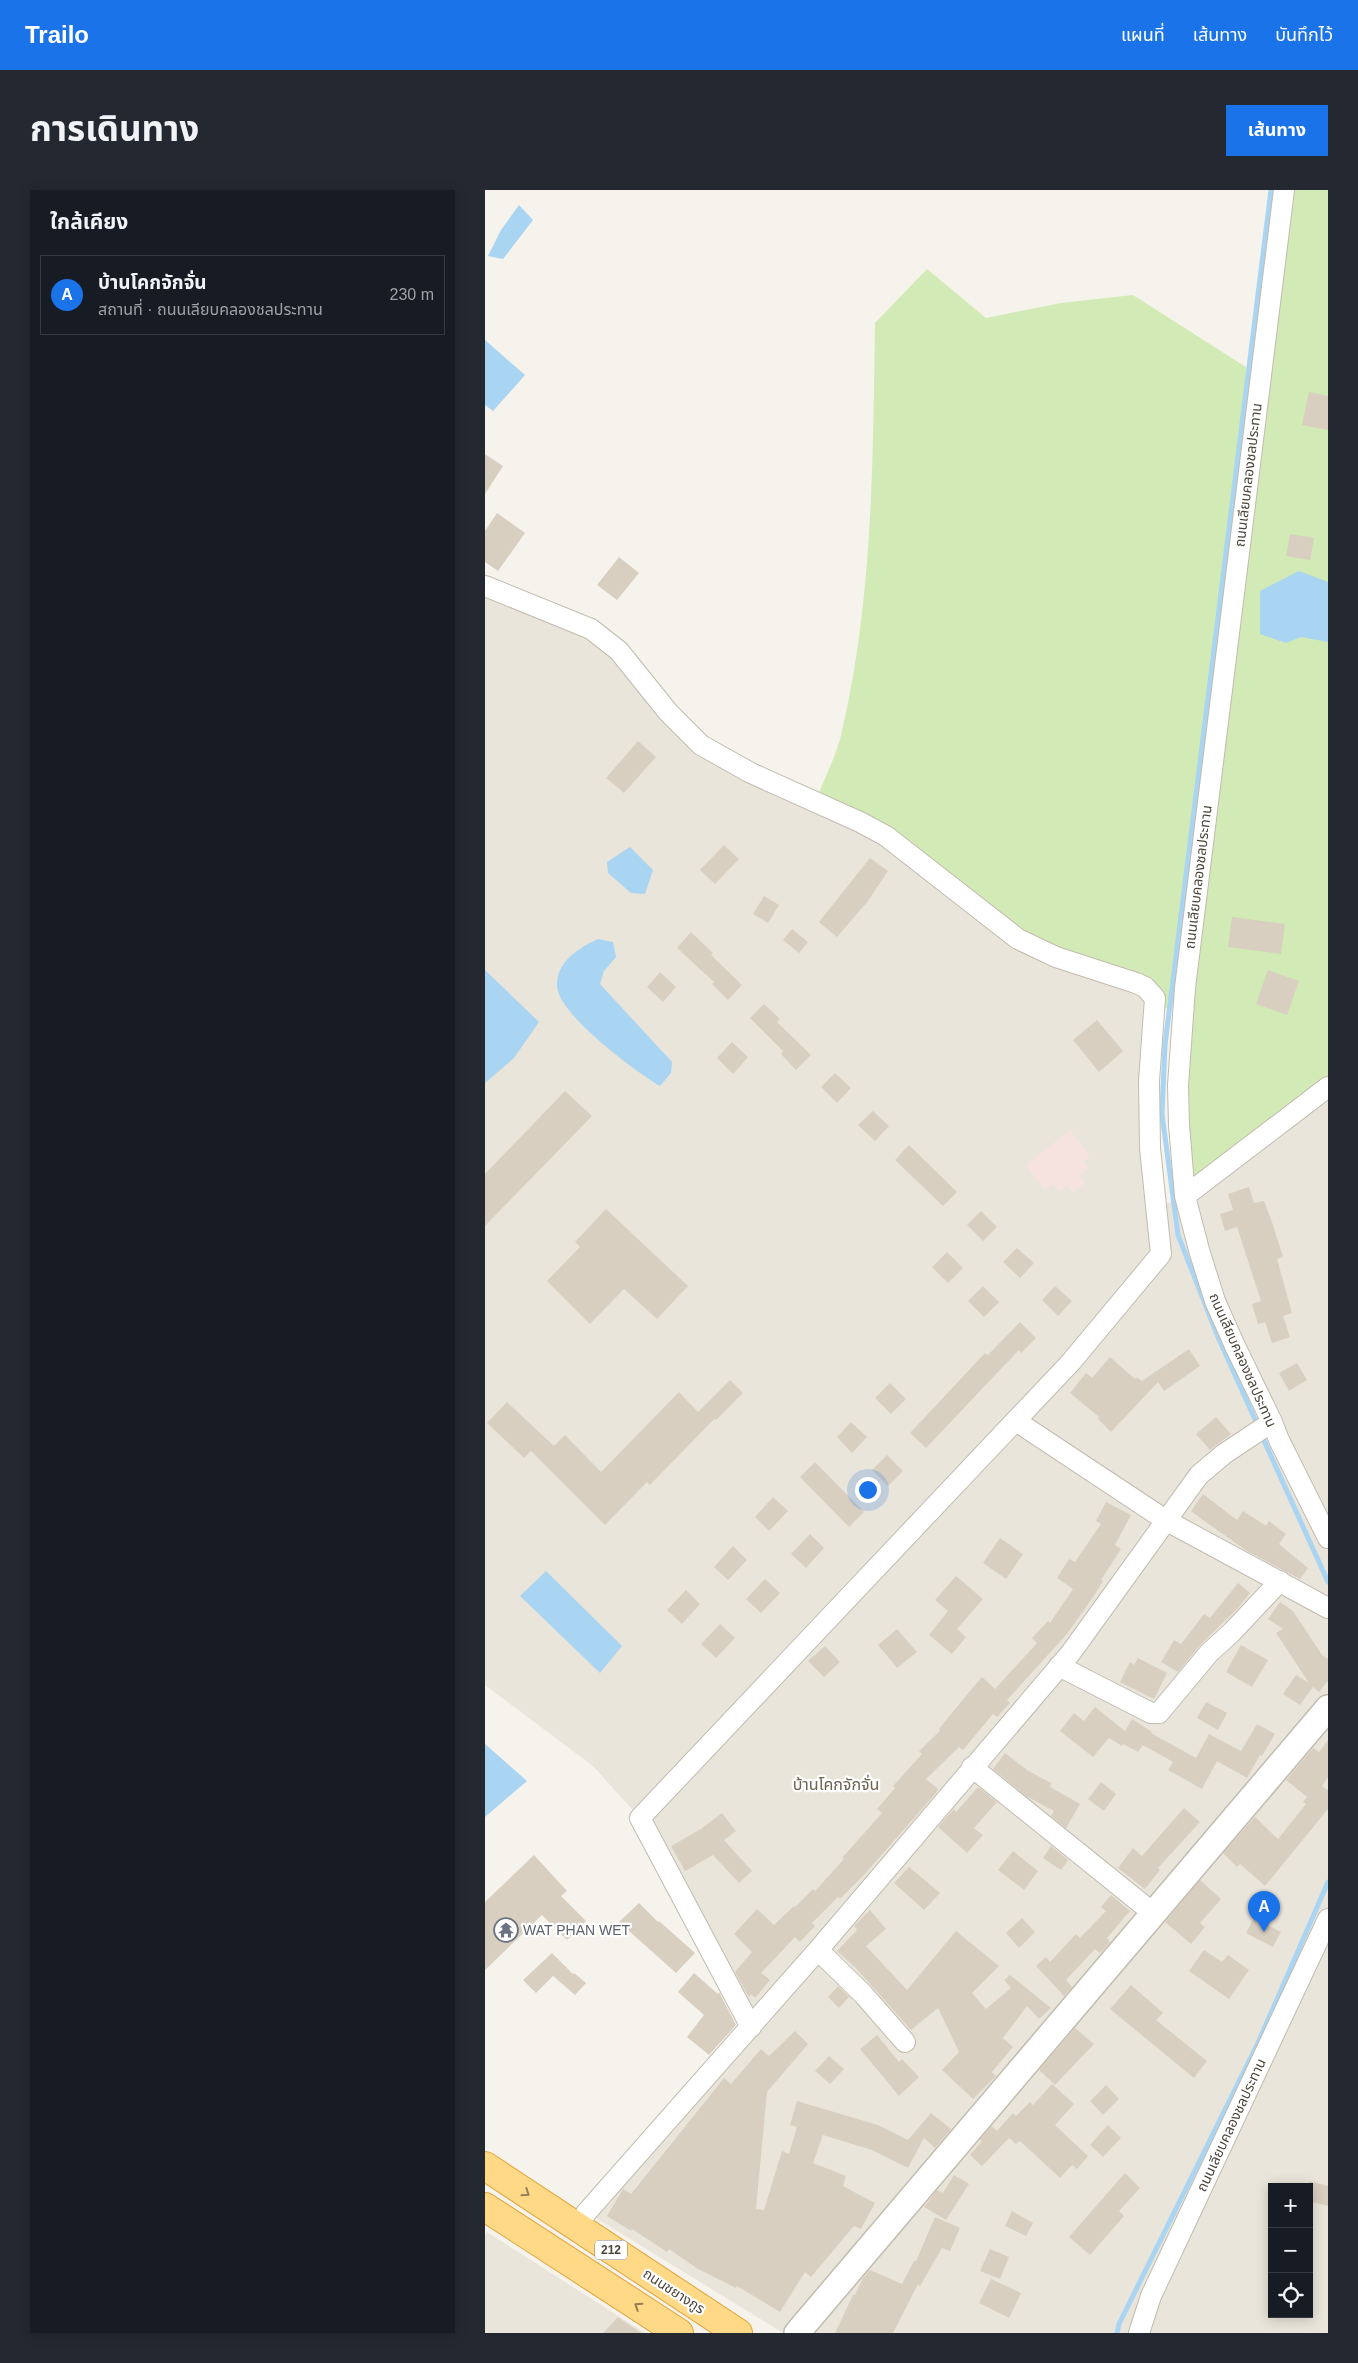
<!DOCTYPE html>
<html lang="th">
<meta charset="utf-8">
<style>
:root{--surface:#171b24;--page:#242831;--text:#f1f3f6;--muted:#9ea1a6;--line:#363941;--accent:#1a73e8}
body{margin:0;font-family:Helvetica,"Noto Sans Thai",sans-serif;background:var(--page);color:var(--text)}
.controls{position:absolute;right:15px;bottom:15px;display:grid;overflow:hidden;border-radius:0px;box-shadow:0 2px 12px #0003}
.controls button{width:45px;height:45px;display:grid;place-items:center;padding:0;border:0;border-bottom:1px solid var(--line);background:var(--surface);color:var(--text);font:25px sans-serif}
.you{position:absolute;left:382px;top:1299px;width:18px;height:18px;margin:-12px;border:4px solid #fff;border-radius:50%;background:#1a73e8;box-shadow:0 0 0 8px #1a73e833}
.badge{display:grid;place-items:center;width:32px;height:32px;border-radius:50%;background:var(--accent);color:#fff;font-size:16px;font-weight:700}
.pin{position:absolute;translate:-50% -41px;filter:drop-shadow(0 1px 2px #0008)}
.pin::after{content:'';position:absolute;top:26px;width:18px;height:15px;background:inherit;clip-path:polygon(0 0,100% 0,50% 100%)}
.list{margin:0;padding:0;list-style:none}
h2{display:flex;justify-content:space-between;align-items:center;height:65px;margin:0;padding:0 20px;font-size:21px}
h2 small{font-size:16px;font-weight:400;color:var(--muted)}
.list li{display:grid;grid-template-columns:32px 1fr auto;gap:15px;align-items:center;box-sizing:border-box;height:80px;margin:0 10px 10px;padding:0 10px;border:1px solid var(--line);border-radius:0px}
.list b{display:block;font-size:19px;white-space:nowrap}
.list p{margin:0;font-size:16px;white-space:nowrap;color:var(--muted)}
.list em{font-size:16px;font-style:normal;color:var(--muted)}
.icon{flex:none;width:28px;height:28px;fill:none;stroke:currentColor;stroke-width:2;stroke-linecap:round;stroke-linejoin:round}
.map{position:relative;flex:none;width:843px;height:2143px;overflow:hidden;border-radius:0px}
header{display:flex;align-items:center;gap:30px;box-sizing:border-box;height:70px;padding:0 25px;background:var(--accent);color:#fff}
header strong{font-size:24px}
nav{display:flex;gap:28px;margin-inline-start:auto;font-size:18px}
.intro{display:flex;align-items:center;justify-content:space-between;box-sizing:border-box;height:120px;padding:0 30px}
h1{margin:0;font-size:35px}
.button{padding:12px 22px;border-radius:0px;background:var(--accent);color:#fff;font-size:18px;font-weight:700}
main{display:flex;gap:30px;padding:0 30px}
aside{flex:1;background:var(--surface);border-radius:0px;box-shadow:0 2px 12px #0003}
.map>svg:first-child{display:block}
</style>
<header>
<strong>Trailo</strong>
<nav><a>แผนที่</a><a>เส้นทาง</a><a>บันทึกไว้</a></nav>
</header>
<div class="intro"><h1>การเดินทาง</h1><a class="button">เส้นทาง</a></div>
<main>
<aside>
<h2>ใกล้เคียง<small></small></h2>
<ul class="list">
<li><span class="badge">A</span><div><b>บ้านโคกจักจั่น</b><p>สถานที่ · ถนนเลียบคลองชลประทาน</p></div><em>230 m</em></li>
</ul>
</aside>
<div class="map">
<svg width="843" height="2143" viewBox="0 0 843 2143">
<rect width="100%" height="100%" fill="#f6f3ec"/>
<!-- residential -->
<path fill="#eae5da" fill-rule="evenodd" d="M 0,396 L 106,439 L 202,543 L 660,797 L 672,1018 L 700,1006 L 843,897 L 843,2143 L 298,2143 L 111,2028 L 266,1837 L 155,1628 L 108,1576 L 0,1495 ZM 787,1997 L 824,1997 L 824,2124 L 787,2124 Z
M 2,2042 L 160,2143 L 0,2143 L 0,2045 Z"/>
<!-- medical -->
<path fill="#f6e3e0" d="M 585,940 L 605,967 L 598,972 L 603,978 L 594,985 L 600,993 L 588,1002 L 582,995 L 574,1002 L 568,994 L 560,1000 L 541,975 Z"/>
<!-- green -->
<path fill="#d2eab5" d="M 799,0 L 843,0 L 843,897 L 700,1006 L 699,799 L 685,819 L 671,817 L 670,808 L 571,767 L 330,612 C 339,589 352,565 357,541 C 388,408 388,269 390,133 L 442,79 L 501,128 L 576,113 L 648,105 L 775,186 Z"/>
<!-- water -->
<path fill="#a9d4f2" d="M 34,15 L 48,30 L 18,69 L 3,66 L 16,40 Z
M 0,150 L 40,185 L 8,221 L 0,215 Z
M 814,381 L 843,392 L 843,452 L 816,447 L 801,453 L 775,444 L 775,401 Z
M 145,657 L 168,680 L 160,704 L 146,703 L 123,683 L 122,672 Z
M 113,749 L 128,752 L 131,767 L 119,781 L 115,794 L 187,872 L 186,883 L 175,896 C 151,882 71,823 72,795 C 72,771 94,758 113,749 Z
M 0,780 L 54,832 L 29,868 L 0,893 Z
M 61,1381 L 137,1456 L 115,1483 L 35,1406 Z
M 0,1554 L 42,1591 L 0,1627 Z"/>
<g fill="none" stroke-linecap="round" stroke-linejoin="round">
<!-- stream -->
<path stroke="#a9d4f2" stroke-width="5" d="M 773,1236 L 733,1147 L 693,1045 L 677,924 L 680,855 L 786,0
M 776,1244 L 843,1392
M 632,2143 L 634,2134 L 773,1853 L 843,1692"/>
</g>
<!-- building -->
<path fill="#d8cfc1" d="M 824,202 L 843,206 L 843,240 L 817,235 Z
M 0,264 L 18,276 L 0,304 Z
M 12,323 L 40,343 L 13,381 L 0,372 L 0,341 Z
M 805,344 L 829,348 L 825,370 L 801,366 Z
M 134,367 L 154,383 L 132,410 L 112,395 Z
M 153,551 L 171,567 L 139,603 L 121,588 Z
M 239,655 L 254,669 L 230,694 L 215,680 Z
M 385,668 L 403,681 L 383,711 L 352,747 L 334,732 Z
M 279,706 L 294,715 L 283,733 L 268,724 Z
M 747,727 L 800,734 L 796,764 L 743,757 Z
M 307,739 L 323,752 L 314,763 L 298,750 Z
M 206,742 L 228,763 L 226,765 L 257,795 L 243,810 L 227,794 L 229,792 L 192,758 Z
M 783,780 L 814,791 L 802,825 L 771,814 Z
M 175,782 L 191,797 L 178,812 L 162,797 Z
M 279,814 L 295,829 L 292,832 L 326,865 L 311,880 L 296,864 L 298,861 L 265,828 Z
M 612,830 L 638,861 L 614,882 L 588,850 Z
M 247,852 L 263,867 L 248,884 L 232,868 Z
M 350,883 L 366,898 L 352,913 L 336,897 Z
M 80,901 L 107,926 L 0,1036 L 0,984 Z
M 388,921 L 404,936 L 390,951 L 373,935 Z
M 424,955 L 472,1002 L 458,1016 L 410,970 Z
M 764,997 L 769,1013 L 779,1011 L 787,1032 L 798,1067 L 792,1069 L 807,1123 L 798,1126 L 805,1147 L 787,1153 L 780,1132 L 773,1134 L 767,1114 L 776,1111 L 752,1037 L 740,1041 L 735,1024 L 748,1020 L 743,1004 Z
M 121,1019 L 203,1096 L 172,1129 L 139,1099 L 105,1134 L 62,1091 L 95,1057 L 90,1052 Z
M 496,1021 L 512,1037 L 498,1051 L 482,1035 Z
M 532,1058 L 549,1073 L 535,1088 L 518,1072 Z
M 462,1062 L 478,1078 L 463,1093 L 447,1077 Z
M 498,1096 L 514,1112 L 499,1127 L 483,1111 Z
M 570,1096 L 587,1111 L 573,1126 L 557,1110 Z
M 535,1132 L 551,1148 L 536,1163 L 534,1160 L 441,1258 L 425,1243 L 500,1163 L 503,1165 Z
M 704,1159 L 715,1176 L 679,1201 L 673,1192 L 626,1242 L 613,1229 L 614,1227 L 585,1203 L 601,1183 L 607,1188 L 625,1167 L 650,1189 L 652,1187 L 657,1191 Z
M 812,1173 L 822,1190 L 804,1201 L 794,1183 Z
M 245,1190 L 258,1203 L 231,1230 L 229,1229 L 165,1295 L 162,1292 L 120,1335 L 46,1261 L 39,1268 L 2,1233 L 22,1212 L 69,1256 L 80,1245 L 116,1282 L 194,1202 L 213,1222 Z
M 405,1193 L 421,1209 L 406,1224 L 390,1208 Z
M 731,1227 L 746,1244 L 725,1260 L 711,1244 Z
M 366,1232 L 382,1247 L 367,1263 L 352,1247 Z
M 402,1265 L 418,1281 L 403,1296 L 387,1280 Z
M 330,1272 L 379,1322 L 364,1337 L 315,1287 Z
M 718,1304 L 752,1330 L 758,1321 L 781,1336 L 784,1331 L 801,1344 L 794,1354 L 823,1378 L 815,1389 L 762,1361 L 722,1333 L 706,1321 Z
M 288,1307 L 303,1321 L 284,1341 L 270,1327 Z
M 621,1312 L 646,1325 L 630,1355 L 636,1359 L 616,1390 L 618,1391 L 608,1407 L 582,1444 L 522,1510 L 525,1513 L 512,1527 L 508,1524 L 478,1560 L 474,1557 L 441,1589 L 453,1599 L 451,1603 L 378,1686 L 355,1709 L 353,1707 L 327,1733 L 330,1736 L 315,1752 L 310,1747 L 276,1783 L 285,1790 L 270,1808 L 266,1804 L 264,1807 L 250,1782 L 267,1762 L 249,1744 L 272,1719 L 289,1735 L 309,1716 L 310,1717 L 328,1699 L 330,1701 L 359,1669 L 357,1668 L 397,1623 L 392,1619 L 410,1598 L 408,1596 L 437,1564 L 434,1561 L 455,1541 L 454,1539 L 484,1502 L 497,1487 L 510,1499 L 552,1453 L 547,1448 L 563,1431 L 565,1433 L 588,1399 L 572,1388 L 584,1369 L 590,1372 L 616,1334 L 611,1331 Z
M 325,1344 L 339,1358 L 321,1378 L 306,1364 Z
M 515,1348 L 538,1364 L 521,1389 L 498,1373 Z
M 248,1356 L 262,1370 L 243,1390 L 229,1377 Z
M 471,1386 L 498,1409 L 472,1439 L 481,1447 L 467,1464 L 444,1445 L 463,1421 L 450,1410 Z
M 280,1389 L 295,1403 L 276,1423 L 261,1409 Z
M 753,1393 L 765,1403 L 753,1418 L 715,1455 L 693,1482 L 676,1472 L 689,1450 L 696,1454 L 719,1424 L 725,1428 Z
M 201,1400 L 215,1414 L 197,1434 L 182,1420 Z
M 795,1412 L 808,1421 L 837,1465 L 843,1469 L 843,1491 L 834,1502 L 828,1497 L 815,1515 L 798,1504 L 811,1485 L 824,1493 L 791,1443 L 798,1439 L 783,1429 Z
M 235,1434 L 250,1448 L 231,1468 L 216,1454 Z
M 412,1439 L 432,1462 L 412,1478 L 393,1455 Z
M 756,1455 L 783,1470 L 767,1497 L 741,1482 Z
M 340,1456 L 355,1472 L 339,1487 L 323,1471 Z
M 653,1468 L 682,1483 L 669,1509 L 635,1492 L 645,1472 L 649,1475 Z
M 721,1512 L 742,1523 L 733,1540 L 712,1528 Z
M 610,1517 L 640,1541 L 647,1529 L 667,1542 L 666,1543 L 711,1568 L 724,1544 L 756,1561 L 772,1534 L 790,1544 L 777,1566 L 775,1565 L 762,1588 L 732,1571 L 717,1599 L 683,1580 L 688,1572 L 658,1555 L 653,1562 L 638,1554 L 637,1556 L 624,1548 L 608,1567 L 575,1541 L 589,1523 L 599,1531 Z
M 843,1550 L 843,1587 L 837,1596 L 843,1600 L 843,1619 L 780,1696 L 755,1674 L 752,1677 L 738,1663 L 770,1627 L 793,1649 L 821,1614 L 818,1612 L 822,1607 L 801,1590 L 828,1558 L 834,1562 Z
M 520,1563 L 542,1580 L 566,1593 L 565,1597 L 595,1614 L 581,1638 L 566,1626 L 569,1621 L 541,1606 L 508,1579 Z
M 616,1592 L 631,1604 L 619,1621 L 603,1609 Z
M 493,1597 L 512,1612 L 489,1638 L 498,1645 L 482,1663 L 453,1637 L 469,1619 L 471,1622 Z
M 699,1618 L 715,1632 L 673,1678 L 675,1680 L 660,1699 L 633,1678 L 648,1658 L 657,1666 Z
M 237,1623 L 251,1641 L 239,1650 L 267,1681 L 254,1693 L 228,1665 L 200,1681 L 186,1656 L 216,1639 Z
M 566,1656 L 583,1670 L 576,1680 L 558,1668 Z
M 528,1661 L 553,1681 L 539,1700 L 513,1680 Z
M 49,1665 L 82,1701 L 76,1706 L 101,1731 L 82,1750 L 57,1725 L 0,1780 L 0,1712 Z
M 424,1677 L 455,1703 L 439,1720 L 409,1693 Z
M 715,1690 L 736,1709 L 715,1733 L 720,1737 L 706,1754 L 680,1732 Z
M 626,1705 L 645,1721 L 622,1748 L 625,1752 L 620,1758 L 615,1763 L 610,1759 L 581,1790 L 587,1797 L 579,1806 L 551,1776 L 561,1767 L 565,1772 L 591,1744 L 595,1748 L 621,1721 L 616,1717 Z
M 154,1713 L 173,1732 L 174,1731 L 210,1763 L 191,1783 L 134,1732 Z
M 385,1720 L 401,1739 L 381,1756 L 422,1800 L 471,1741 L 514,1776 L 487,1803 L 501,1819 L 526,1798 L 519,1790 L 525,1785 L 566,1818 L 554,1829 L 542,1816 L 518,1848 L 528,1857 L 507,1882 L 511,1886 L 488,1909 L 457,1880 L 474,1862 L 453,1818 L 426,1840 L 370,1777 L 352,1761 L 372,1740 L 369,1736 Z
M 537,1728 L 550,1742 L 534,1758 L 521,1743 Z
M 769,1728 L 796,1742 L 788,1757 L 761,1743 Z
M 719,1760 L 737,1772 L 743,1765 L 764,1780 L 744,1809 L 704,1781 Z
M 67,1763 L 88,1784 L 89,1783 L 101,1793 L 90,1805 L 68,1786 L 51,1803 L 38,1790 Z
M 209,1783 L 233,1804 L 234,1802 L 251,1835 L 224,1865 L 202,1847 L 219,1825 L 193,1802 Z
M 646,1795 L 678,1823 L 671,1830 L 722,1871 L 709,1888 L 625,1819 Z
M 353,1796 L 364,1807 L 354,1818 L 343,1807 Z
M 590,1838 L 609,1854 L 570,1895 L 554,1880 Z
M 310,1841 L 323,1854 L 282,1902 L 271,2019 L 279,2020 L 297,1961 L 304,1964 L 312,1937 L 305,1935 L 312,1911 L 393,1935 L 423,1950 L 446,1923 L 466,1939 L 450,1958 L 439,1948 L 423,1978 L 387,1960 L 338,1945 L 328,1973 L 361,1986 L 358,1996 L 390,2013 L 376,2039 L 369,2036 L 326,2087 L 320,2082 L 295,2122 L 252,2096 L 251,2098 L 213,2079 L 184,2059 L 182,2062 L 147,2039 L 146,2041 L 122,2026 L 138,1999 L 146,2004 L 239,1888 L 246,1894 L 276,1859 L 284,1866 Z
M 392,1845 L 414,1872 L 417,1869 L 434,1887 L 414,1906 L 375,1859 Z
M 344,1866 L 359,1879 L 345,1894 L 330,1881 Z
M 567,1894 L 589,1914 L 570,1935 L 603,1966 L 592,1979 L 587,1975 L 575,1988 L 535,1951 L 531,1954 L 524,1948 L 497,1976 L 485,1965 L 497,1951 L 495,1949 L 507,1936 L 512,1941 L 528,1923 L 531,1926 L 545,1912 L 548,1915 Z
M 621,1895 L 634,1909 L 618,1925 L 605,1911 Z
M 623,1935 L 636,1948 L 618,1967 L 605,1955 Z
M 640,1983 L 655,1998 L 634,2021 L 639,2026 L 605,2065 L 584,2047 Z
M 469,1985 L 484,1994 L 461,2030 L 439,2017 L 452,2000 L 458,2003 Z
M 824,1991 L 843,1996 L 843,2016 L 824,2011 Z
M 527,2021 L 548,2033 L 541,2046 L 520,2036 Z
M 450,2027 L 475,2038 L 465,2061 L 457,2058 L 435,2096 L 433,2094 L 408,2143 L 350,2143 L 368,2105 L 370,2105 L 378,2088 L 385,2080 L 417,2094 L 429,2071 L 431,2071 Z
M 505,2059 L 524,2067 L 515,2089 L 495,2081 Z
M 506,2089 L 536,2103 L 524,2128 L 494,2113 Z
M 133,2127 L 156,2143 L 118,2143 Z"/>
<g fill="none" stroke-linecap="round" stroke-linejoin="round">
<!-- minor casing -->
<g stroke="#c2bbae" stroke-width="22">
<path id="minor" d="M 799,0 L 700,798 L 693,895 L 694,935 L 700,1006 L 714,1060 L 730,1111 L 750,1156 L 787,1232 L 794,1250 L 843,1348
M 0,396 L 106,439 L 134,461 L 183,522 L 216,555 L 266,583 L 375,632 L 401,646 L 533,749 L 571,767 L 651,793 L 660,797 L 670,808 L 664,891 L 665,958 L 676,1064 L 586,1172 L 155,1628 L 266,1837
M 700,1006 L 843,897
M 531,1231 L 682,1331 L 843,1418
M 574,1476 L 666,1523 L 674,1523 L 724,1463 L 747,1442 L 795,1391
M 487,1577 L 668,1723
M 333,1760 L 378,1804 L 420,1852
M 93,2038 L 101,2023 L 333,1760 L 585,1464 L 714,1285 L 739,1264 L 787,1232
M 654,2143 L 666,2106 L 843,1729"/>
</g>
<!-- tertiary casing -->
<g stroke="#c2bbae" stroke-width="28">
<path id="tertiary" d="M 312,2143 L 843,1518"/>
</g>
<!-- trunk casing -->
<g stroke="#e0a43c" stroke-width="30">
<path id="trunk" d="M 0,1976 L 253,2143
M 0,2017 L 194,2143"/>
</g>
<!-- minor -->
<use href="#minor" stroke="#fff" stroke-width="20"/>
<!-- tertiary -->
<use href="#tertiary" stroke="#fff" stroke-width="25"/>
<!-- trunk -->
<use href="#trunk" stroke="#ffd985" stroke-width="28"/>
</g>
<!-- one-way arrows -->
<defs><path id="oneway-chevron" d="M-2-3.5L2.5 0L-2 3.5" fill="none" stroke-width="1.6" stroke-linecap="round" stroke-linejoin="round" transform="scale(1.25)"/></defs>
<g stroke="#938057">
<use href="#oneway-chevron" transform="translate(41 2003) rotate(34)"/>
<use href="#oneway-chevron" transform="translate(153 2116) rotate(-147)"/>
</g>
<!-- icons -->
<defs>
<g id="temple-ring" transform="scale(1.25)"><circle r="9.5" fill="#fff" stroke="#6b7280" stroke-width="1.5"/><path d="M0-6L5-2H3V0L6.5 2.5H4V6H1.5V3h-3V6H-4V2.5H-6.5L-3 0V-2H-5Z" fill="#6b7280"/></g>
</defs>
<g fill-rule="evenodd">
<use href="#temple-ring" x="21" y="1740"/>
</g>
<g text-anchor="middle" stroke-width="4.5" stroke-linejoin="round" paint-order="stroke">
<!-- shield labels -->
<rect fill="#fff" stroke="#817c74" stroke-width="1" x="110" y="2050.5" width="32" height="19" rx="4"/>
<g font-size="12" font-weight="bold" fill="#4b4439">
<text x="126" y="2064">212</text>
</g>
<!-- street labels -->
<g font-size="14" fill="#4b4439" stroke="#fff">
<text transform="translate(763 285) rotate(-83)" y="5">ถนนเลียบคลองชลประทาน</text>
<text transform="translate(713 687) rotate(-83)" y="5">ถนนเลียบคลองชลประทาน</text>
<text transform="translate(758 1170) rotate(66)" y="5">ถนนเลียบคลองชลประทาน</text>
<text transform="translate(746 1935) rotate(-65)" y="5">ถนนเลียบคลองชลประทาน</text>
<text transform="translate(189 2101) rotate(33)" y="5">ถนนชยางกูร</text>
</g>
<!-- worship labels -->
<g font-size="14" fill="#5b616d" stroke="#fff" text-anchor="start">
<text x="38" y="1745">WAT PHAN WET</text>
</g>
<!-- quarter labels -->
<g font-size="16" fill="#6e6250" stroke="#fff">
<text x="351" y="1600">บ้านโคกจักจั่น</text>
</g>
</g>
</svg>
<div class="controls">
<button>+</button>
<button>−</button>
<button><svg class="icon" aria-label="locate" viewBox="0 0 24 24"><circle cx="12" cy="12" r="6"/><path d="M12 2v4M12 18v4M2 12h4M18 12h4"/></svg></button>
</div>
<div class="you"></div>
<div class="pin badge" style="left:779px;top:1742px">A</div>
</div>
</main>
